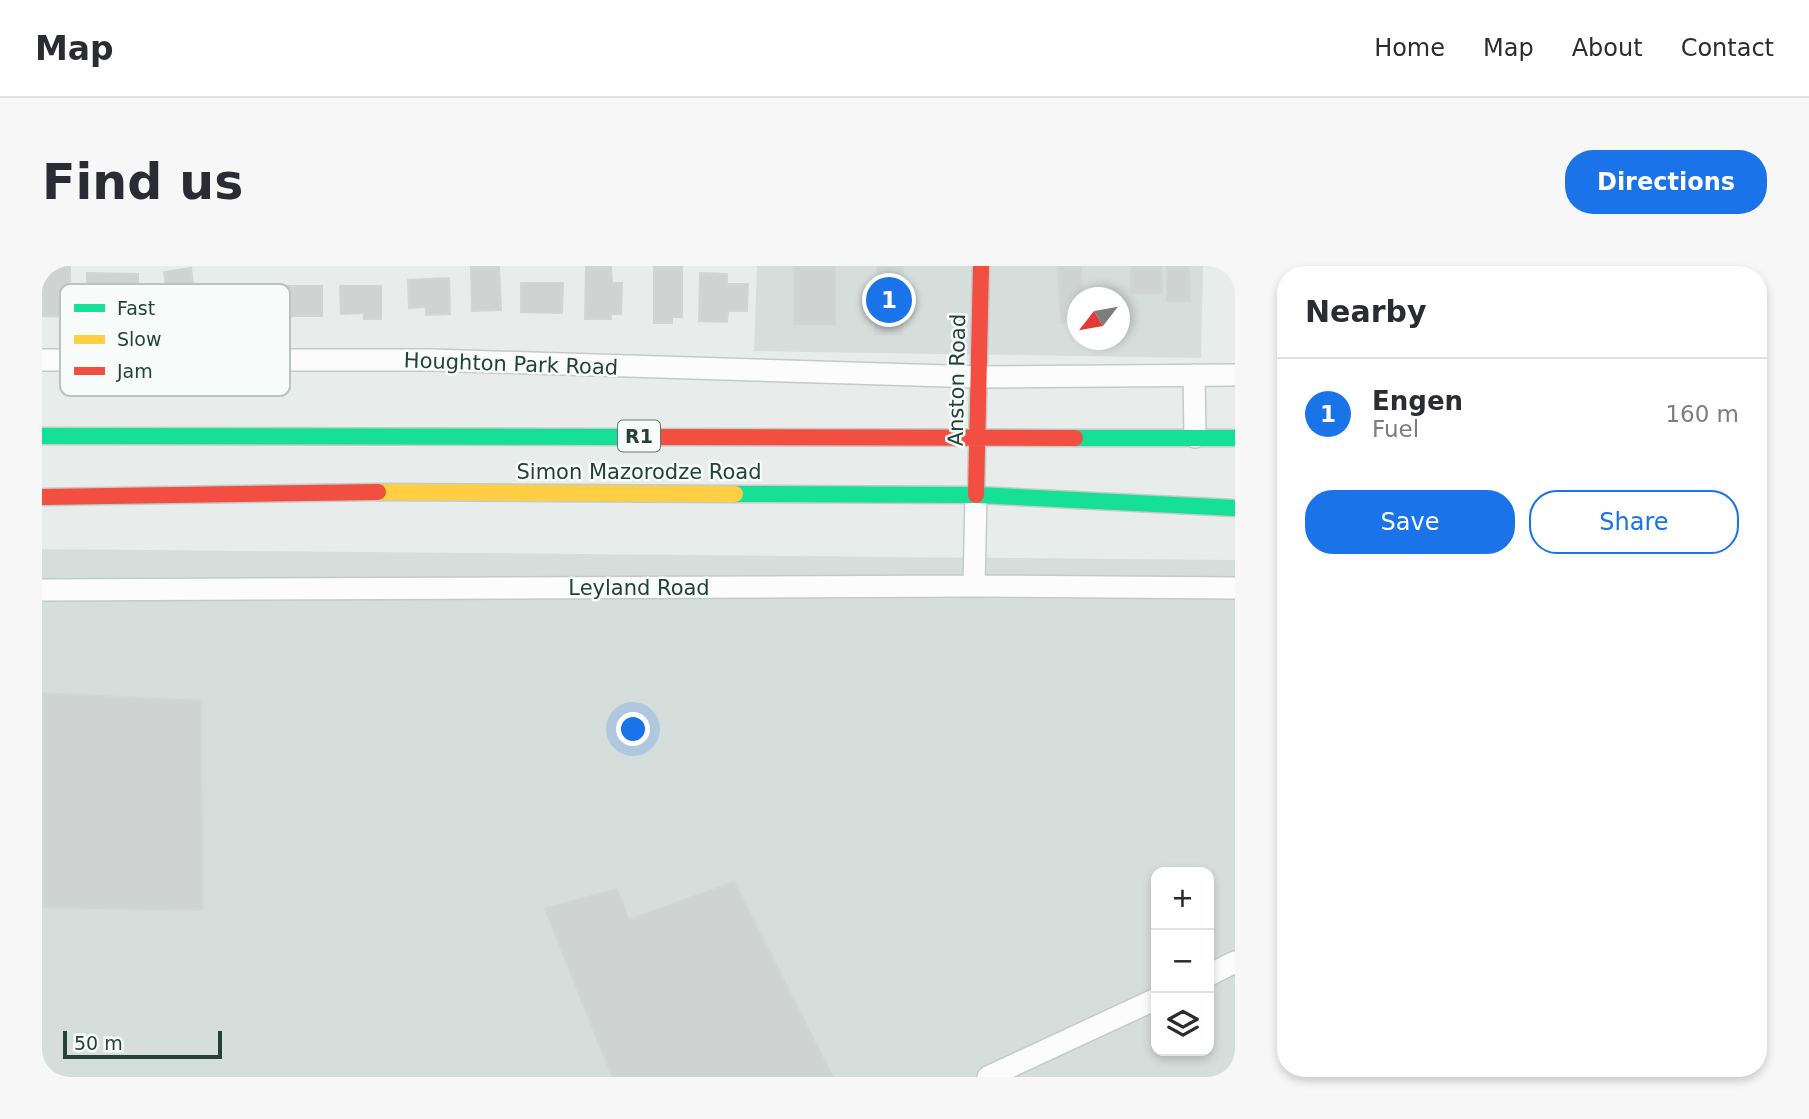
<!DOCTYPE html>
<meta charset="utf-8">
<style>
:root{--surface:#fff;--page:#f7f7f7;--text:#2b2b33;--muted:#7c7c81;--line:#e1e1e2;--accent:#1a73e8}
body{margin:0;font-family:"DejaVu Sans",sans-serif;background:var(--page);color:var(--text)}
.controls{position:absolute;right:21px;bottom:21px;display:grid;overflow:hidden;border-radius:14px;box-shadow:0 4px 10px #0003}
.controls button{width:63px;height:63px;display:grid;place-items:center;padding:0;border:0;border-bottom:2px solid var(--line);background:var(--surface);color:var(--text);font:35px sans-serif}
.compass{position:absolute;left:1025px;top:21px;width:63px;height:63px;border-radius:50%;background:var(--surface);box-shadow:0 4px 10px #0003;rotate:239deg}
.scale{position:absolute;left:21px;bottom:18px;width:159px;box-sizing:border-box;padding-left:7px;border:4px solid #24423a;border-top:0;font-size:19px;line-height:24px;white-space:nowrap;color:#24423a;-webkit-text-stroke:5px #f7fbf9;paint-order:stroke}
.you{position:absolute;left:592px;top:464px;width:24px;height:24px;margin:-18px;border:5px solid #fff;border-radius:50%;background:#1a73e8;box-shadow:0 0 0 10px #1a73e833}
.badge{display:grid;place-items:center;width:46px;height:46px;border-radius:50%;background:var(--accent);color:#fff;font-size:23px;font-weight:700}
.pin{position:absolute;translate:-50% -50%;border:4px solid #fff;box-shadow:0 2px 7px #0006}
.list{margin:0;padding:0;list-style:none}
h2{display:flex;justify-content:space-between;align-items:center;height:91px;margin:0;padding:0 28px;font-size:30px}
h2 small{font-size:23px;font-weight:400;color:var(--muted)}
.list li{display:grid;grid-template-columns:46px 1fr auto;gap:21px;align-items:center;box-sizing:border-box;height:112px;padding:0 28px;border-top:2px solid var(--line)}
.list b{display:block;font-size:26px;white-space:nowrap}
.list p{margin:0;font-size:23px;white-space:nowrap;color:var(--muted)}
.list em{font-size:23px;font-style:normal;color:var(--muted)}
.actions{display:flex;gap:14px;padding:21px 28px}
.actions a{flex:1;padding:16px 0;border:2px solid var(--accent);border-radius:28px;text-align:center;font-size:24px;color:var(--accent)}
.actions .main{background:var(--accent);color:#fff}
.icon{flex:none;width:38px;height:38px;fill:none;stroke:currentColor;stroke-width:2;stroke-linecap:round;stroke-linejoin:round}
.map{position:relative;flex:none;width:1193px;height:811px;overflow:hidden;border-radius:28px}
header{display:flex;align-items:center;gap:42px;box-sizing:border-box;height:98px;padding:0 35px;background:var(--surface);border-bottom:2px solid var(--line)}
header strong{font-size:33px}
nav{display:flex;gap:38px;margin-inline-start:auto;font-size:24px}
.intro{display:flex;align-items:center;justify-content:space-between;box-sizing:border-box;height:168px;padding:0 42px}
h1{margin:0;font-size:49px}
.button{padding:18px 32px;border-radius:28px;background:var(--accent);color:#fff;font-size:24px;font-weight:700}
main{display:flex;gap:42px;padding:0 42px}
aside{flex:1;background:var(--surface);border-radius:28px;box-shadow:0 4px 10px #0003}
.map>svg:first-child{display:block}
</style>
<header>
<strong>Map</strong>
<nav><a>Home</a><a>Map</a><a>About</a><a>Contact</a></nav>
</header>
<div class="intro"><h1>Find us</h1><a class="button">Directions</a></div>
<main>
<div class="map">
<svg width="1193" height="811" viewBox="0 0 1193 811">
<rect width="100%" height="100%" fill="#e8edeb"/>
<!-- built -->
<path fill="#d6dedb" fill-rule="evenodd" d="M 715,0 L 1161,0 L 1159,92 L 712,85 ZM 1036,32 L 1078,32 L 1078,74 L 1036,74 Z
M 0,283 L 1193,294 L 1193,811 L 0,811 ZM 1114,606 L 1167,606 L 1167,785 L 1114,785 Z"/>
<!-- building -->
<path fill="#cfd4d2" stroke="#d1d6d4" stroke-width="2" d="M 0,0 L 28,0 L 28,51 L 1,50 Z
M 429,0 L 457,0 L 459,44 L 430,45 Z
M 544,0 L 569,0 L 570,17 L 580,17 L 579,48 L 569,48 L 569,53 L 543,53 Z
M 612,0 L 640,0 L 640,51 L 630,51 L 630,57 L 612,57 Z
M 752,0 L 793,0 L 793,58 L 752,58 Z
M 835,0 L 861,0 L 860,68 L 833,68 Z
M 1016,0 L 1039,0 L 1040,32 L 1036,32 L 1036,56 L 1019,57 Z
M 1089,0 L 1119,0 L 1120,27 L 1089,27 Z
M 1125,0 L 1147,0 L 1148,35 L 1125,35 Z
M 149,2 L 154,43 L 147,44 L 148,52 L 128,55 L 122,6 Z
M 45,7 L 96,8 L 96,49 L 64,49 L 63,54 L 45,54 Z
M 658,7 L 685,8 L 685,18 L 706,18 L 705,45 L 686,45 L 685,56 L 657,55 Z
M 407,12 L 408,48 L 384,49 L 384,41 L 367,42 L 366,14 Z
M 479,17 L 521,17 L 520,47 L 479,46 Z
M 238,20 L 280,20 L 280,50 L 238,50 Z
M 298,20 L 339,20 L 339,53 L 322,53 L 322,47 L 299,48 Z
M 0,427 L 159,435 L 160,644 L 0,641 Z
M 692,616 L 791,811 L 570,811 L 503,643 L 575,623 L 587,654 Z"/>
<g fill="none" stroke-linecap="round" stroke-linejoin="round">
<!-- street casing -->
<g stroke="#c5cac8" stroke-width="24">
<path id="street" d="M 0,94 L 390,94 L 937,111 L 1193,109
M 1152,109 L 1153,171
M 932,320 L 934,229
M 0,324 L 932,320 L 1193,322
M 1167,709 L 1193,696
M 946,811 L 1114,733"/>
</g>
<!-- fast casing -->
<g stroke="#c3cbc8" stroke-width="19">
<path id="fast" d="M 0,170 L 585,171
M 1033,172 L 1193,172
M 693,228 L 934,229 L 1193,242"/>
</g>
<!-- slow casing -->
<g stroke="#c3cbc8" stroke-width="19">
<path id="slow" d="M 336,226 L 693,228"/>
</g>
<!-- jam casing -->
<g stroke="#c3cbc8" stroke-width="19">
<path id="jam" d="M 585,171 L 1033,172
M 934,229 L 939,0
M 0,231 L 336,226"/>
</g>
<!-- street -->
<use href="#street" stroke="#fcfcfc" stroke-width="21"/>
<!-- fast -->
<use href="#fast" stroke="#16e098" stroke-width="16"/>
<!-- slow -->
<use href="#slow" stroke="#ffcf43" stroke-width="16"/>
<!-- jam -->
<use href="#jam" stroke="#f24e42" stroke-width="16"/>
</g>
<g text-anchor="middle" stroke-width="5" stroke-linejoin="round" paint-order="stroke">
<!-- shield labels -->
<rect fill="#f7fbf9" stroke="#637a73" stroke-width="2" x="576" y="154.5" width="42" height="31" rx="5"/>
<g font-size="19" font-weight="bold" fill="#24423a">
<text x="597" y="177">R1</text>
</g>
<!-- street labels -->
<g font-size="21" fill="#24423a" stroke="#f7fbf9">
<text transform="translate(469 98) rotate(2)" y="7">Houghton Park Road</text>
<text transform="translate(915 114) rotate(-89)" y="7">Anston Road</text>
<text x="597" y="213">Simon Mazorodze Road</text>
<text x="597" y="329">Leyland Road</text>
</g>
</g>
<!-- legend -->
<rect x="18" y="18" width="230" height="112" rx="10" fill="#f7fbf9" stroke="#b8c4c0" stroke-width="2"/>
<rect x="32" y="38" width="31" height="8" fill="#16e098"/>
<rect x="32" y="69" width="31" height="9" fill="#ffcf43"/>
<rect x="32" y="101" width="31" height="8" fill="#f24e42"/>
<g font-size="19" fill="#24423a">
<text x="75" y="49">Fast</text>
<text x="75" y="80">Slow</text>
<text x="75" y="112">Jam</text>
</g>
</svg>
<div class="controls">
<button>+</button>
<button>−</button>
<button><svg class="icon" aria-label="layers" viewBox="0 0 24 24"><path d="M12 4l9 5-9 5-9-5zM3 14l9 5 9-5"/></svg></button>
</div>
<svg class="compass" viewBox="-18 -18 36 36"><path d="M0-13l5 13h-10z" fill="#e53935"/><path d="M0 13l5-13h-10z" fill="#7c7c81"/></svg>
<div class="scale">50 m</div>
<div class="you"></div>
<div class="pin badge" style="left:847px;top:34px">1</div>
</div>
<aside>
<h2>Nearby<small></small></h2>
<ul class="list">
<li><span class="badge">1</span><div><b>Engen</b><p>Fuel</p></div><em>160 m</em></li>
</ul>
<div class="actions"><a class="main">Save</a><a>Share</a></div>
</aside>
</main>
